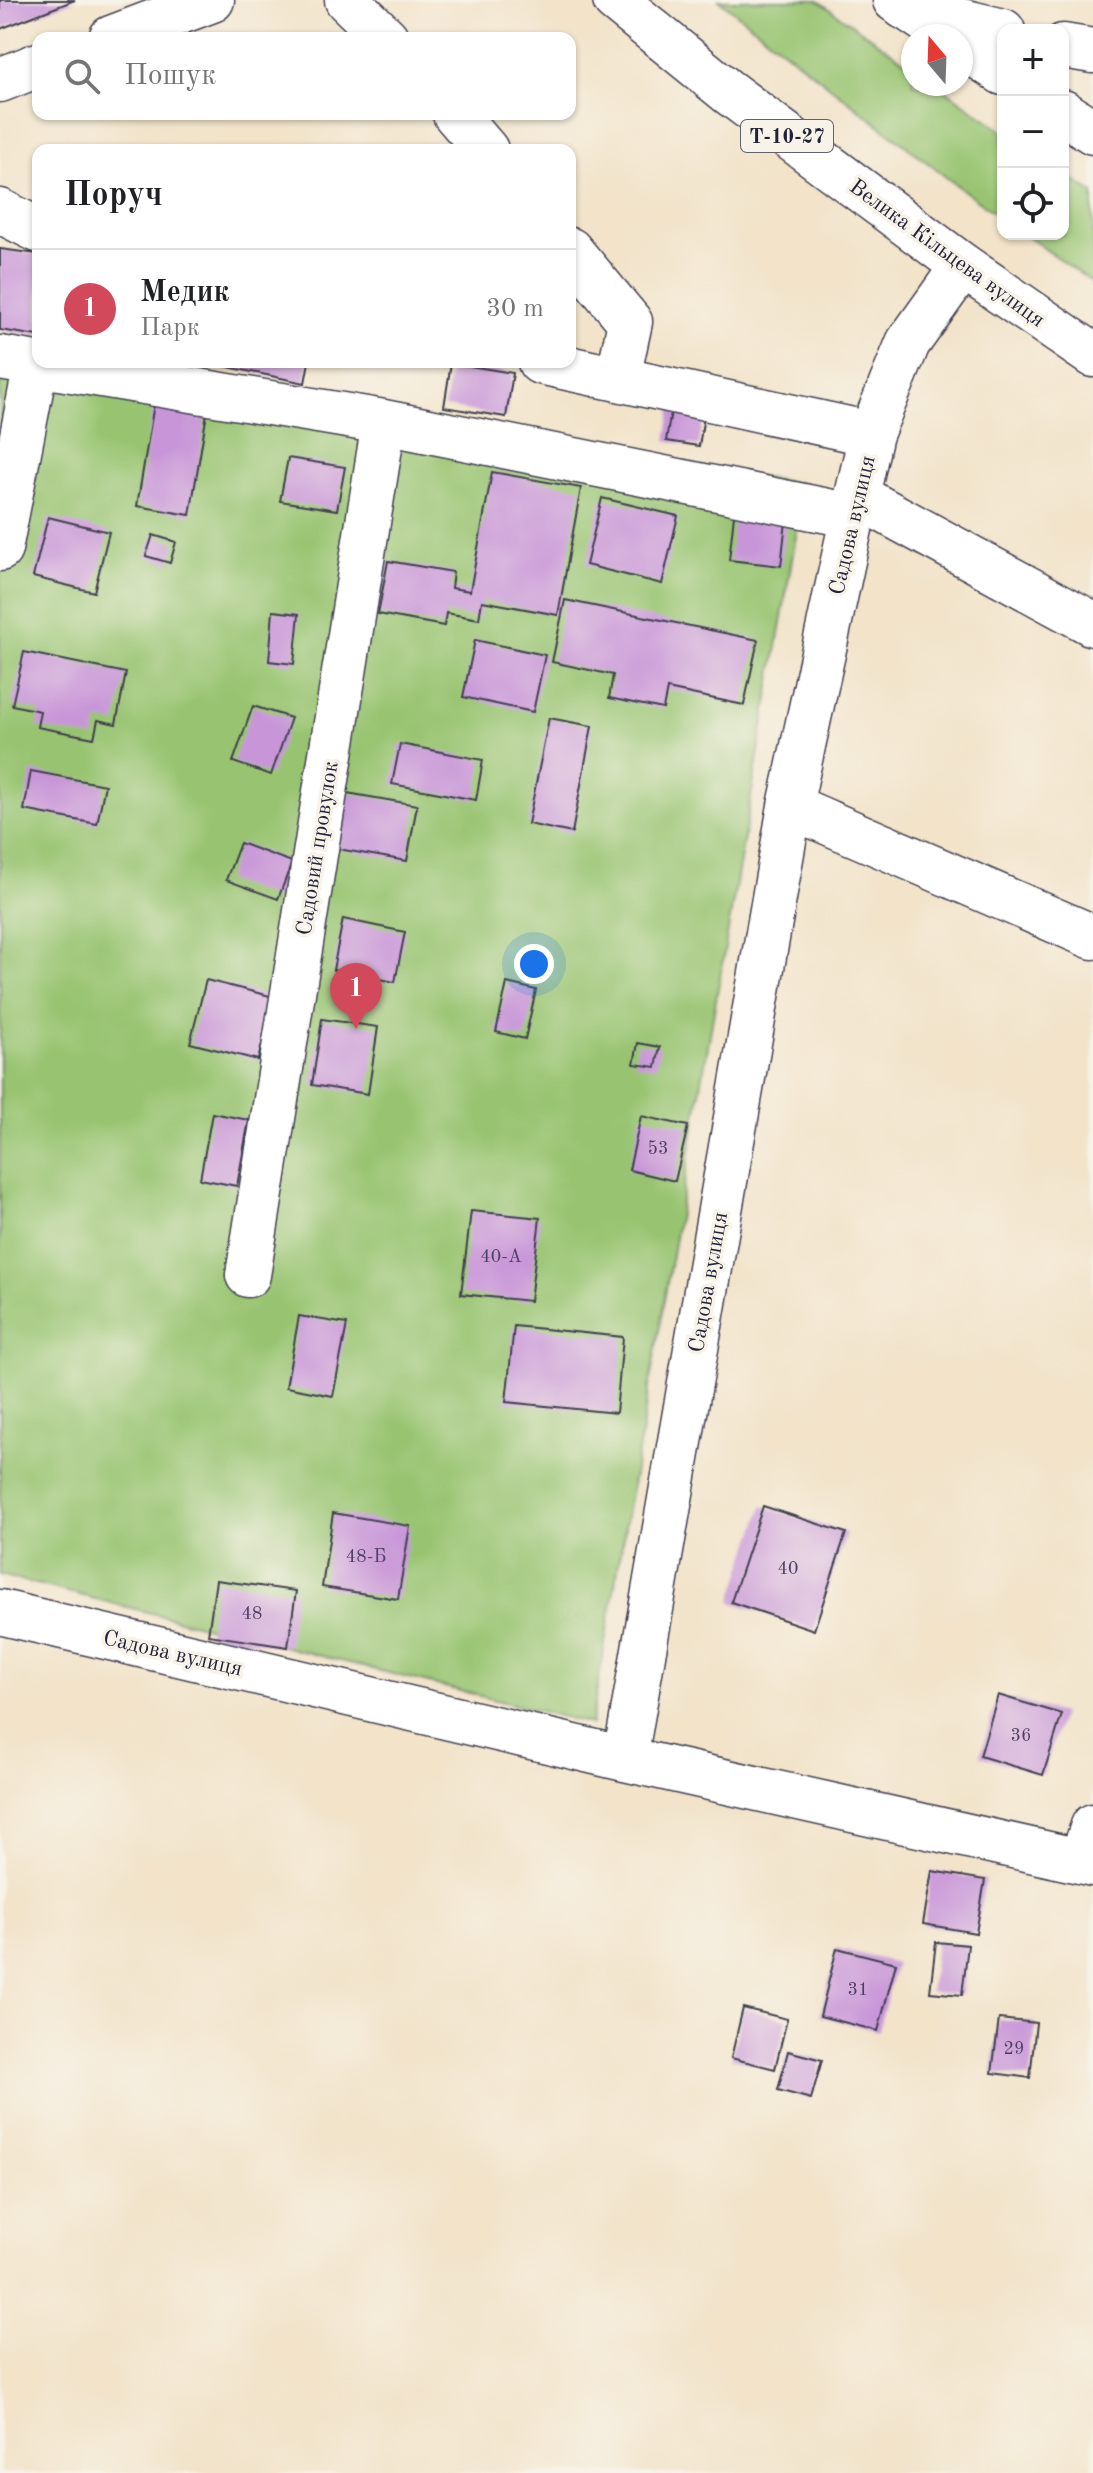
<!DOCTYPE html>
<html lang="uk">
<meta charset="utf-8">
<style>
:root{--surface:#fff;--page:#f2f2f2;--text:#202124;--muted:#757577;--line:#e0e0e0;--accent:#d1495b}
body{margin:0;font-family:"Old Standard TT",serif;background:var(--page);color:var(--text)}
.controls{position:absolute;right:24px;top:24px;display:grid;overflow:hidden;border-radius:16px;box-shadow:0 2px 6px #0004}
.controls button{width:72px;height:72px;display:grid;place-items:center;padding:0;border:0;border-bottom:2px solid var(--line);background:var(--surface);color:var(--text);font:40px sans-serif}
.compass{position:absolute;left:901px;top:24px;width:72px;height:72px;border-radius:50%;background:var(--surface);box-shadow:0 2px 6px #0004;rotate:341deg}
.you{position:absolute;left:534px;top:964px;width:28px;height:28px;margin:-20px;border:6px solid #fff;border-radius:50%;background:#1a73e8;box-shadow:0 0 0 12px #1a73e833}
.badge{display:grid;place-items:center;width:52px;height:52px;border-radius:50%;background:var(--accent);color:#fff;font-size:26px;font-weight:700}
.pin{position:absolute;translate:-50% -66px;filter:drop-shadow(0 2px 4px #0008)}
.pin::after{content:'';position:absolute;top:42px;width:28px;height:24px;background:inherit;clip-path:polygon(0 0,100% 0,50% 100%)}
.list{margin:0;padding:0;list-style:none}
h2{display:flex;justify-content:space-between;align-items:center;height:104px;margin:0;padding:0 32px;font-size:34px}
h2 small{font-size:26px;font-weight:400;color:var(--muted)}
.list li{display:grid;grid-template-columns:52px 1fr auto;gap:24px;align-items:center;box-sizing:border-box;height:120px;padding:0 32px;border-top:2px solid var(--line)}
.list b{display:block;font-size:30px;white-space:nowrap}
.list p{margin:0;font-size:26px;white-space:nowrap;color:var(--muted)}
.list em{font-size:26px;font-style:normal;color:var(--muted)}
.icon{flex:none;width:44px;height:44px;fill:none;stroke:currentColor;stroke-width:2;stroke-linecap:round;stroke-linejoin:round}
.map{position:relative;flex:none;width:1093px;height:2473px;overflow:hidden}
.search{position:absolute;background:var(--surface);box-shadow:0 2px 6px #0004;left:32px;top:32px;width:544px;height:88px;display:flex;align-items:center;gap:20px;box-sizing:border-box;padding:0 28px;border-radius:16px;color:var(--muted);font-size:30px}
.panel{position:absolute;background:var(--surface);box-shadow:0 2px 6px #0004;left:32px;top:144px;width:544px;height:224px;border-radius:16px}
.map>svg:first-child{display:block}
</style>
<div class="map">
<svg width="1093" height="2473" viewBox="0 0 1093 2473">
<rect width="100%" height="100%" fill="#f7f3e8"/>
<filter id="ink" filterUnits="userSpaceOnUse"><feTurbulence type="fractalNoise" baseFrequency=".0125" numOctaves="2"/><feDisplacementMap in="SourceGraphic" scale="16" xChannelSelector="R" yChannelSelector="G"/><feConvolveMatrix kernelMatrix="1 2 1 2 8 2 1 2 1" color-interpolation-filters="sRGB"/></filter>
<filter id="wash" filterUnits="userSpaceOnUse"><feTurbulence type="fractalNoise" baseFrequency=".006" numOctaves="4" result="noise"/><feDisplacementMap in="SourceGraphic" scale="32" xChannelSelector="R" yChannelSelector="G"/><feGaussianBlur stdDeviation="1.8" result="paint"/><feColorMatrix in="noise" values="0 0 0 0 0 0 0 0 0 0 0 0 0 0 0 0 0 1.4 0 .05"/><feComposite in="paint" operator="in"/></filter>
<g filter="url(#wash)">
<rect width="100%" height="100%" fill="#f2e3c9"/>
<!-- green -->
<path fill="#98c471" stroke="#5d7356" stroke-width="2" d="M 719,0 L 817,0 L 913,67 L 913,84 L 937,84 L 1003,131 L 1003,219 L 951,181 Z
M 1063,173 L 1093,193 L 1093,283 L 1024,234 L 1063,234 Z
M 0,350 L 805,484 L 591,1724 L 0,1575 Z"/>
<g id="blocks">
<!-- building -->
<path fill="#c896d8" d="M 0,0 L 75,0 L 0,29 Z
M 0,249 L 38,254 L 38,336 L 0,330 Z
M 204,362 L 309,362 L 305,383 Z
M 451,363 L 513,373 L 506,417 L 444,407 Z
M 154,404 L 207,413 L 190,515 L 137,506 Z
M 672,405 L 705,410 L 699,446 L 666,441 Z
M 288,458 L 345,467 L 337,510 L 280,501 Z
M 492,472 L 581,488 L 558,615 L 482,601 L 479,619 L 446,613 L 444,626 L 378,614 L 388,561 L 453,572 L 451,588 L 470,591 Z
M 602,498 L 678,516 L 662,584 L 586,565 Z
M 735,506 L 787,512 L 781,566 L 729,560 Z
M 48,517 L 109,532 L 94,592 L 33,577 Z
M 153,535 L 176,542 L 170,563 L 146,556 Z
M 565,600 L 758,640 L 744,705 L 667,689 L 663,709 L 609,698 L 613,675 L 552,662 Z
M 273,611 L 299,614 L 294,664 L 269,661 Z
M 475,640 L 545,655 L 533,712 L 463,697 Z
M 24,652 L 126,673 L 116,724 L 98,720 L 94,738 L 37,727 L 40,711 L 12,705 Z
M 253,706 L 291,718 L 271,775 L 233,762 Z
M 549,718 L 592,726 L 572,833 L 528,824 Z
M 400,744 L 483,760 L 476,800 L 392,784 Z
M 31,771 L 105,785 L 97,824 L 24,810 Z
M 347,793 L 417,805 L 407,861 L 338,849 Z
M 240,843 L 292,862 L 278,899 L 226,880 Z
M 343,919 L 405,932 L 395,982 L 333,970 Z
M 206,980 L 274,997 L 258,1060 L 190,1043 Z
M 507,983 L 536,990 L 525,1039 L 496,1032 Z
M 322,1019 L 378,1027 L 368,1094 L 312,1085 Z
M 638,1043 L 660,1047 L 656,1067 L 634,1064 Z
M 212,1113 L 249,1120 L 237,1186 L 200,1179 Z
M 641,1116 L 688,1126 L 675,1181 L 629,1170 Z
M 471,1211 L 540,1218 L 530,1301 L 461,1294 Z
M 299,1316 L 347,1324 L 333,1396 L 286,1387 Z
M 514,1326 L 623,1337 L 616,1413 L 506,1402 Z
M 763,1506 L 846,1533 L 814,1630 L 731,1602 Z
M 333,1513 L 410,1526 L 398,1599 L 322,1587 Z
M 216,1580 L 296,1591 L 288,1647 L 208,1635 Z
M 998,1695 L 1062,1714 L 1043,1775 L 980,1756 Z
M 932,1871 L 985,1880 L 976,1933 L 923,1924 Z
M 936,1942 L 968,1945 L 962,1995 L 930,1992 Z
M 837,1948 L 896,1963 L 878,2031 L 820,2016 Z
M 743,2008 L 787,2019 L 775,2069 L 731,2058 Z
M 999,2019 L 1036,2023 L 1030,2078 L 992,2073 Z
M 788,2051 L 822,2060 L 811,2099 L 778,2090 Z"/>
</g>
</g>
<g filter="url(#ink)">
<use href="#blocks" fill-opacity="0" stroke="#413f50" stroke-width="2"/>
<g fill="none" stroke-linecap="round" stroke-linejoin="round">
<!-- minor casing -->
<g stroke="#413f50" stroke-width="47">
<path id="minor" d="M 347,0 L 386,38
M 904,7 L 1003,31
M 111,38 L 212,0
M 1063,46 L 1093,51
M 0,80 L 38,65
M 455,114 L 486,150
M 0,211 L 38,230
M 570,250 L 630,322 L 618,378
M 0,358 L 36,364
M 540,362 L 871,434
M 857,496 L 1093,624
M 0,549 L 36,364 L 384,422 L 853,516
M 790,806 L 1093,937
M 248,1275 L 384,422
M 0,1612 L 625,1759 L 1093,1864
M 625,1759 L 790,806 L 857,496 L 871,434 L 908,343 L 963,266
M 1081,1861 L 1093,1826"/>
</g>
<!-- highway casing -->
<g stroke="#413f50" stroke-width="47">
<path id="highway" d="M 615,0 L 727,91 L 963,266 L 1093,355
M 895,0 L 948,36
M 961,45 L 1003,73
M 1063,112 L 1093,132"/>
</g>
<!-- minor -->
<use href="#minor" stroke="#fff" stroke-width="44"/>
<!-- highway -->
<use href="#highway" stroke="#fff" stroke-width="44"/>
</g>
</g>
<g text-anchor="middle" stroke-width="7" stroke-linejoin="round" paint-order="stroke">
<!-- number labels -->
<g font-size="18" fill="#4c3f62">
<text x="658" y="1154">53</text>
<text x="501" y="1262">40-А</text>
<text x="366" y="1562">48-Б</text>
<text x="788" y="1574">40</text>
<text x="252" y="1619">48</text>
<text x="1021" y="1741">36</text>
<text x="858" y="1995">31</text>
<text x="1014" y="2054">29</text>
</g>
<!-- shield labels -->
<rect fill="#f7f3e8" stroke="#62616f" stroke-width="2" x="741" y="120" width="92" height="32" rx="6"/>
<g font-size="20" font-weight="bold" fill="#22223b">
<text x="787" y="143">Т-10-27</text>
</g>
<!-- street labels -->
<g font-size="22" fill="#22223b" stroke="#f7f3e8">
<text transform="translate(948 252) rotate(36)" y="8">Велика Кільцева вулиця</text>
<text transform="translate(851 525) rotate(-77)" y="8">Садова вулиця</text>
<text transform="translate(316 848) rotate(-81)" y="8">Садовий провулок</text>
<text transform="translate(707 1282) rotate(-80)" y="8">Садова вулиця</text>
<text transform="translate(173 1652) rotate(13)" y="8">Садова вулиця</text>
</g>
</g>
</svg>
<div class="controls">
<button>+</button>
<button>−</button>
<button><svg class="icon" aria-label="locate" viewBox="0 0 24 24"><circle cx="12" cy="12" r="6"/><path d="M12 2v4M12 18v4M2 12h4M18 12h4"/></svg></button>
</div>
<svg class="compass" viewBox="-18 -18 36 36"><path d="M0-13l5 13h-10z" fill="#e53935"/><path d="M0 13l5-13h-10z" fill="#757577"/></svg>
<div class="you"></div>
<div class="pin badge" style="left:356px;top:1029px">1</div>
<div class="search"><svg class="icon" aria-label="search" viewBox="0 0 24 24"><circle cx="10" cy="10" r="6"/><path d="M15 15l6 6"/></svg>Пошук</div>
<section class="panel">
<h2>Поруч<small></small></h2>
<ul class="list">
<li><span class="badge">1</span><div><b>Медик</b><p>Парк</p></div><em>30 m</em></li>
</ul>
</section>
</div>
